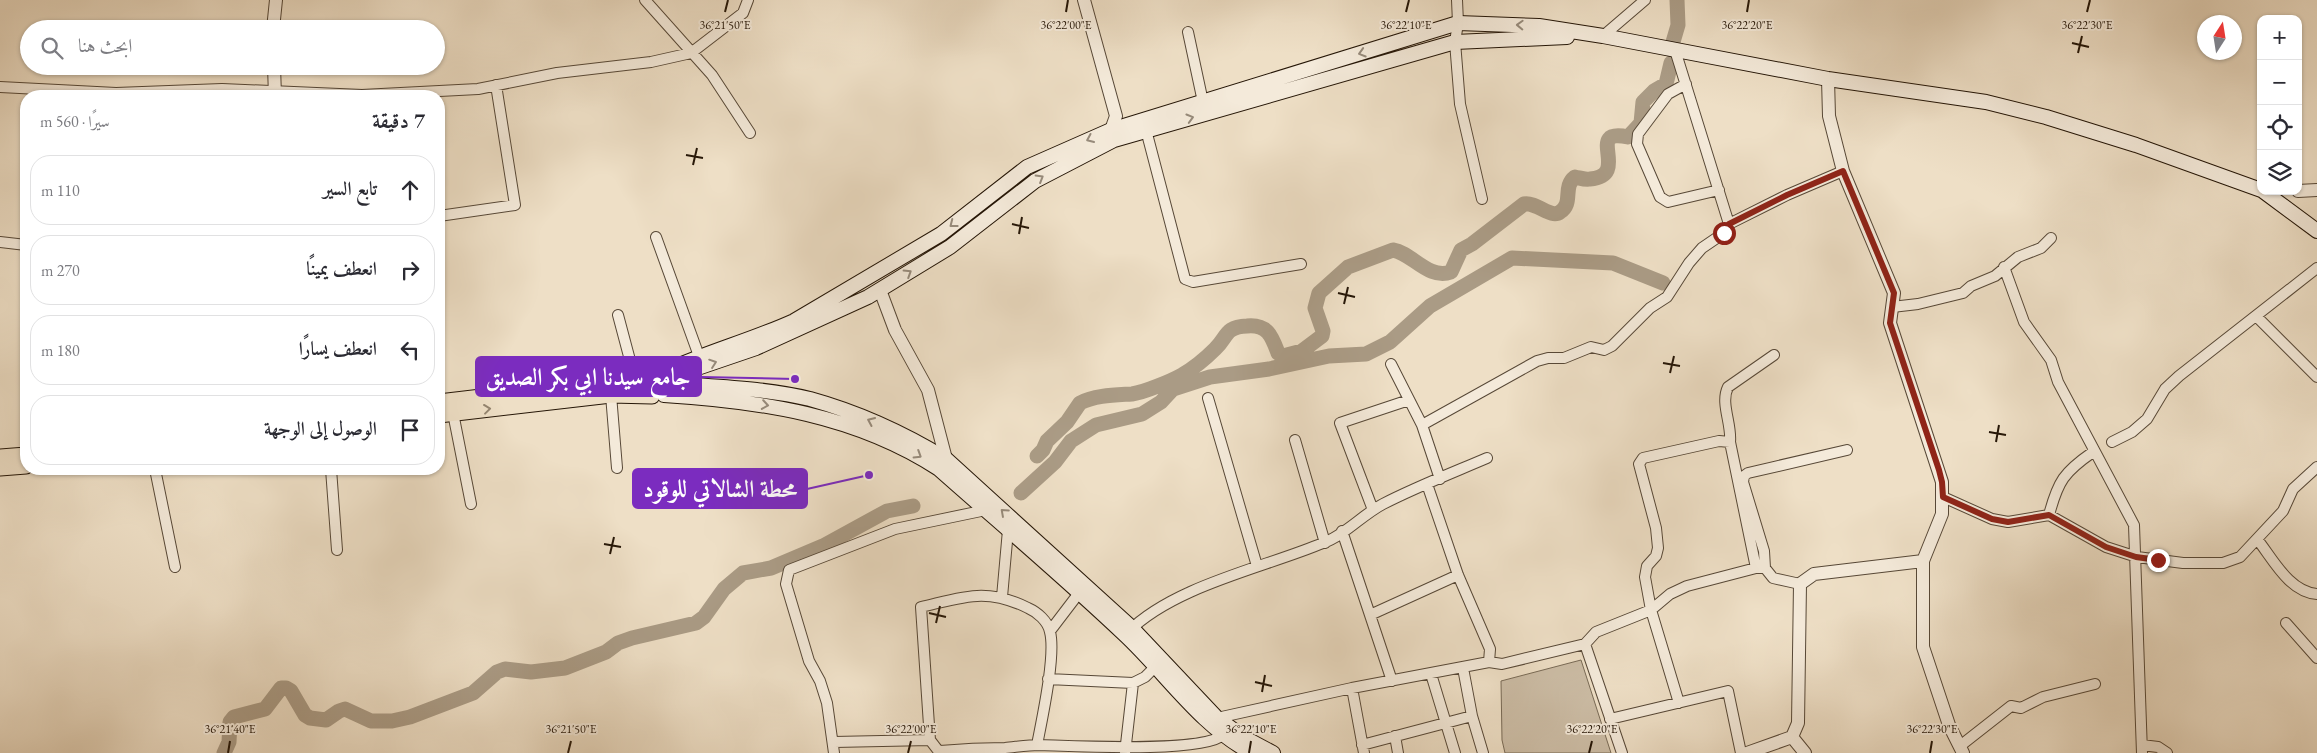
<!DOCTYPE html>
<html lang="ar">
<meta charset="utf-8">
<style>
:root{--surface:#fff;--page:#f7f7f7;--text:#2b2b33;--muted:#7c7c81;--line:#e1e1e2}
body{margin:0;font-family:"EB Garamond",Amiri,serif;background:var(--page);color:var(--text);direction:rtl}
.controls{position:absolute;right:15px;top:15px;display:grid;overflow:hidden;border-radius:10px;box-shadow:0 1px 4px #0004}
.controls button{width:45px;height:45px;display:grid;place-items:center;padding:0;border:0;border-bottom:1px solid var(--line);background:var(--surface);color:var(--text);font:25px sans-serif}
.compass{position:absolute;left:2197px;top:15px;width:45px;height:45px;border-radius:50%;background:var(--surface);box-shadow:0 1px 4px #0004;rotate:12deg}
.stop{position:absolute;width:15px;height:15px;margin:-11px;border:4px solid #8f2418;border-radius:50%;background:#fff}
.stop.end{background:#8f2418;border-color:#fff;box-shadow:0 1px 5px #0008}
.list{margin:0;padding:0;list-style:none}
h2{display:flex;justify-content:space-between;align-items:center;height:65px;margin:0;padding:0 20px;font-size:21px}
h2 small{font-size:16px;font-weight:400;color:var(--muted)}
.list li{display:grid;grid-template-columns:32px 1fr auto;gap:15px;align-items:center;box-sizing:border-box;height:70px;margin:0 10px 10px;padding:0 10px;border:1px solid var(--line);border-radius:20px}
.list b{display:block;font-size:19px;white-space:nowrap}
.list em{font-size:16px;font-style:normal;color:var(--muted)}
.icon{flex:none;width:28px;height:28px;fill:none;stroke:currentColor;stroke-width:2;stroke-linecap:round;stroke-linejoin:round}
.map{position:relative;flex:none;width:2317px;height:753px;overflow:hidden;direction:ltr}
.search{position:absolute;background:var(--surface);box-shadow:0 1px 4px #0004;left:20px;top:20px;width:425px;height:55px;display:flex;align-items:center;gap:12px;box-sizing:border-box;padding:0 18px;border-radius:28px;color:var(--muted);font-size:19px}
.panel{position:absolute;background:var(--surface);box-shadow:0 1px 4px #0004;left:20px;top:90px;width:425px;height:385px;border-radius:20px;direction:rtl}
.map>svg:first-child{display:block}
</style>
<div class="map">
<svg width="2317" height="753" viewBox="0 0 2317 753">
<rect width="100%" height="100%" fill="#eedfc6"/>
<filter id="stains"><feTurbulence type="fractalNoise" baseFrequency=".004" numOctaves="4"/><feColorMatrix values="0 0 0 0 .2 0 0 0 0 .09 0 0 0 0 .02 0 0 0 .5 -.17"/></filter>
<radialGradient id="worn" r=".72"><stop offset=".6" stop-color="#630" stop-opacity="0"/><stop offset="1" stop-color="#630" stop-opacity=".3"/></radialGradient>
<!-- green -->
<path fill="#ccbda6" stroke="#786a56" d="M 1581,660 L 1611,753 L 1505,753 L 1502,740 L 1501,681 Z"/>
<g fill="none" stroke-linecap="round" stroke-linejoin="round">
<!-- river -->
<path stroke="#aa9b85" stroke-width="15" d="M 1673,42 L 1678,25 L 1677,0
M 1037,456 L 1043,450 L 1047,441 L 1067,422 L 1080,403 C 1095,395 1116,395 1132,394 C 1145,392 1171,381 1182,375 C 1194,368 1206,358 1215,349 C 1228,337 1224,327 1247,326 C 1268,324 1272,337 1278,353 L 1283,356 L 1302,351 L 1322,336 L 1323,331 L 1315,308 L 1319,293 L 1348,267 L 1393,250 C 1412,253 1428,280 1451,272 L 1461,250 L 1472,244 L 1524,204 C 1537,202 1551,219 1560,212 C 1574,203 1562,187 1575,177 C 1580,178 1585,180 1590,179 C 1632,176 1583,127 1628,137 L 1641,123 L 1643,102 L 1654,91 L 1666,84 L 1671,63
M 1021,493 L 1055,462 L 1071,441 L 1096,425 L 1142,414 L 1161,402 L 1173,389 L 1210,377 L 1269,369 L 1329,356 L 1366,354 L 1390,342 L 1430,306 L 1512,258 L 1613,263 L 1663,283
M 224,753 L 229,742 L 230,722 L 234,717 L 265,709 L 281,688 L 286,688 L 291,691 L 305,715 L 310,718 L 326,720 L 339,711 L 345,709 L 371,721 L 392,721 L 410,717 L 473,693 L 497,672 L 505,669 L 531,672 L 565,668 L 606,652 L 618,643 L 632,638 L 696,623 L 704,617 L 724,589 L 743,573 L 771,568 L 823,546 L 887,511 L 913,506"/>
<!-- minor casing -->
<g stroke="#574837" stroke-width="12">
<path id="minor" d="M 645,0 L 712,75 L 750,133
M 1457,0 L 1458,23 L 1455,42 L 1460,104 L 1482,199
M 1188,32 L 1203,102
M 1603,36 L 1645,0
M 1675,50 L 1729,224
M 1686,84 L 1668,94 L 1638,134 L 1637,144 L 1660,197 L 1668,202 L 1719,190
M 0,87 L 116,93 L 222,89 L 362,95 L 478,89 L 557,73 L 651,62 L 691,53 L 743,13 L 748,0
M 1146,130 L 1185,279 L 1193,282 L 1301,264
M 439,216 L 515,205 L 496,85
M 656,237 L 699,356
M 0,242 L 26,245
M 2004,267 L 2024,322 L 2051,360 L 2058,382 L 2134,525 L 2142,753
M 1892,307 L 1918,304 L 1963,293 L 1971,286 L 1995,276 L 2018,257 L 2041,248 L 2051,238
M 618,315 L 635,379
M 2256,316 L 2317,377
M 1391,364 L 1422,425 L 1440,479
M 611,395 L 617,468
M 1208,398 L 1257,566
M 453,413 L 471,504
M 1422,425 L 1537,361 L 1548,358 L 1564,358 L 1591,347 L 1604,350 L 1612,346 L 1650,308 L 1667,297 L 1689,263 L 1702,248 L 1724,233 L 1729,224 L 1787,195 L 1843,171
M 1295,440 L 1325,543
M 2112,442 L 2132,432 L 2147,419 L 2165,389 L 2179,376 L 2317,268
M 155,469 L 175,567
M 331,469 L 337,550
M 1427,484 L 1458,575 L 1490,649 L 1489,662
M 1943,497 L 1992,519 L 2008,522 L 2049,515 L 2106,547 L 2137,557 L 2183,563 L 2223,563 L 2240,557 L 2283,511 L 2293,489 L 2317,467
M 1373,510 L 1340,423 L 1409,400
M 2049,515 C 2058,481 2064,472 2093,452
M 1342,531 L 1392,681
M 2257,539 C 2273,559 2289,592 2317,594
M 1756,568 L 1730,442 C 1732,424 1720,403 1728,387 L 1774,355
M 1765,568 L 1764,551 L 1743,482 L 1744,476 L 1748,473 L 1847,450
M 1002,597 L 1008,530
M 1370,615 L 1458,575
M 2286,623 L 2317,658
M 1050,631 L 1079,593
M 1128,632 C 1174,586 1263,568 1323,543 C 1345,535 1362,515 1383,504 C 1416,487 1452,473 1487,458
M 1585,644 L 1622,753
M 1463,668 L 1472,716 L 1483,753
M 1431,674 L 1455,753
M 1048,679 L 1133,683 L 1145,677 L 1155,667
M 1352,688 L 1364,753
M 1679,703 L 1651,610 L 1645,577 L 1647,566 L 1656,556 L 1658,548 L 1656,528 L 1639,464 L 1643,458 L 1719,441 L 1730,442
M 1610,719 L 1728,691 L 1741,753
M 1215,720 L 1217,718 L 1352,688 L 1489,662 L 1502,664 L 1585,644 L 1596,632 L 1651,610 L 1670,594 L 1687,586 L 1756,568 L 1765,568 L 1773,578 L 1800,584
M 1395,736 L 1398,753
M 834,742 L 930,740
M 1362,745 L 1472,716
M 2142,745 L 2158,747 L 2167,753
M 1960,746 L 2011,706 L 2021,708 L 2043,697 L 2095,684
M 940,751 C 962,749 983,748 1005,748 C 1016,747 1028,745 1039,745 C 1075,746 1203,753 1223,735
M 834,753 L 827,703 L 820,681 L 809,661 L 786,584 L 789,570 L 895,529 L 986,510
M 940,753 L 930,740 L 921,607 C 964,597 986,587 1028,608 C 1037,612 1048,621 1050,632 C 1056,655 1042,719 1037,745
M 1125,753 L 1133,683"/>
</g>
<!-- tertiary casing -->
<g stroke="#574837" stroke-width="14">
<path id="tertiary" d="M 1084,0 L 1116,116 L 1111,130 L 1113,137
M 273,29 L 276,0
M 274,66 L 275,96
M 1828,79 L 1829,116 L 1843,171 L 1894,293 L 1890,323 L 1942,482 L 1942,514 L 1923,561 L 1923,647 L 1949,725 L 1963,753
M 2298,191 L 2317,190
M 880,290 L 895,330 L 928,390 L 946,459
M 1747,753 L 1792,737
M 1805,753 L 1792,737 L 1798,723 L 1800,584 L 1814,574 L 1923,561"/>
</g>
<!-- secondary casing -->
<g stroke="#251607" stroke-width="16">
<path id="secondary" d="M 2263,191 L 2317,231
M 659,374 C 703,353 750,341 794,321 L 941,234 L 1027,167 L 1111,130 L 1458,23 L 1539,26 L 1603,36 L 1828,79 L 1986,102 L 2046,117 L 2136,145 L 2261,190
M 668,378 L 756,348 L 868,297 L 950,247 L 1035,181 L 1114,140 L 1455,42 L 1567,37
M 669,383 C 716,387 764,388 810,399 C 857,412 905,434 946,459 L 1132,628 L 1217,718 L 1243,737 L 1273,753
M 664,395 C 761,401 856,415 939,469 C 1001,524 1064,577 1124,634 C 1166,673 1200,726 1252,753"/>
</g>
<!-- primary casing -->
<g stroke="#251607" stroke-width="17">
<path id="primary" d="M 439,402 L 650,377
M 439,415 L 611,395 L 652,396
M 0,457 L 26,455
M 0,468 L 26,466"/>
</g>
<!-- minor -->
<use href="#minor" stroke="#f4eada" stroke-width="10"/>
<!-- tertiary -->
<use href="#tertiary" stroke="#f4eada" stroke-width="12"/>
<!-- secondary -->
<use href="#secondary" stroke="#f4eada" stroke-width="14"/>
<!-- primary -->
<use href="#primary" stroke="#eedfc6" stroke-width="15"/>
</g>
<!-- one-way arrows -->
<defs><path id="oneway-chevron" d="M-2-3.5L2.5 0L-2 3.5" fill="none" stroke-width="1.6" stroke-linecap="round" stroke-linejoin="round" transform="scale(1.25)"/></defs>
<g stroke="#978b7b">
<use href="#oneway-chevron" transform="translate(1520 25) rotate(-178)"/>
<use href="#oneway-chevron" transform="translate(1362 53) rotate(163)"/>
<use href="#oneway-chevron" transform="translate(1190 118) rotate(-16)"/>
<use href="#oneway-chevron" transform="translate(1090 139) rotate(156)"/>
<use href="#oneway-chevron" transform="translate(1040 178) rotate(-31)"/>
<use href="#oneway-chevron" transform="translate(953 224) rotate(142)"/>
<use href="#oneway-chevron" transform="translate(908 273) rotate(-32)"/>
<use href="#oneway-chevron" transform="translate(713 363) rotate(-19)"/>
<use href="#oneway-chevron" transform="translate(765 405) rotate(9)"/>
<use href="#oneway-chevron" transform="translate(871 421) rotate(-156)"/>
<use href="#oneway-chevron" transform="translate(918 455) rotate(32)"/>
<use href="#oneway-chevron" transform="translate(1004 512) rotate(-138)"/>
</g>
<use stroke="#948570" href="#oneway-chevron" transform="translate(487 409) rotate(-7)"/>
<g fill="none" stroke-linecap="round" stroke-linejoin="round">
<!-- route -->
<path stroke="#8f2418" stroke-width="6" d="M 1724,233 L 1729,224 L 1787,195 L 1843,171 L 1894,293 L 1890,323 L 1939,470 L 1942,482 L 1943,497 L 1992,519 L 2008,522 L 2049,515 L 2106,547 L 2136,557 L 2158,560"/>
</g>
<!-- ticks -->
<path fill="none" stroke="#251607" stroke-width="2" d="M 725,12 L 728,0M 1066,12 L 1068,0M 1406,12 L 1409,0M 1747,12 L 1749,0M 2087,12 L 2090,0M 2072,43 L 2089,47M 2078,53 L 2082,36M 686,155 L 703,158M 693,165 L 697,148M 1012,224 L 1029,228M 1019,234 L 1022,217M 1338,293 L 1355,297M 1344,304 L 1348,287M 1663,363 L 1680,366M 1670,373 L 1674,356M 1989,432 L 2006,435M 1996,442 L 1999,425M 604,544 L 621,547M 610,554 L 614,537M 929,613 L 946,617M 936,623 L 940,606M 1255,682 L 1272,686M 1262,692 L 1265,675M 228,753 L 230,741M 568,753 L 571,741M 908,753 L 911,741M 1249,753 L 1251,741M 1589,753 L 1592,741M 1930,753 L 1932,741"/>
<g font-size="12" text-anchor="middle" fill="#251607" stroke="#f4eada" stroke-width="4" stroke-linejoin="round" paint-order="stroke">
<text x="725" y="29">36°21'50"E</text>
<text x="1066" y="29">36°22'00"E</text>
<text x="1406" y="29">36°22'10"E</text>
<text x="1747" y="29">36°22'20"E</text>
<text x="2087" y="29">36°22'30"E</text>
<text x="230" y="733">36°21'40"E</text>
<text x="571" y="733">36°21'50"E</text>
<text x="911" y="733">36°22'00"E</text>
<text x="1251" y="733">36°22'10"E</text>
<text x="1592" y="733">36°22'20"E</text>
<text x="1932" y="733">36°22'30"E</text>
</g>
<!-- callouts -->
<path fill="none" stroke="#7b2cbf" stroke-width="2" d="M795 379L701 377M869 475L807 489"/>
<g fill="#7b2cbf" stroke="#f4eada" stroke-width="2">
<circle cx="795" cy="379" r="5"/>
<circle cx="869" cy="475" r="5"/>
</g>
<g fill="#7b2cbf" stroke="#7b2cbf" stroke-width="2">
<rect x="476" y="357" width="225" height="39" rx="5"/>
<rect x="633" y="469" width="174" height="39" rx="5"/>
</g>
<g font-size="24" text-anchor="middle" font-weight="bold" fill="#fff">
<text x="588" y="385">جامع سيدنا ابي بكر الصديق</text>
<text x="720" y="497">محطة الشالاتي للوقود</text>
</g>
<rect width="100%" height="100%" filter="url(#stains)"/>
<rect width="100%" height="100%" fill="url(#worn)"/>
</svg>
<div class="controls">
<button>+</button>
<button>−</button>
<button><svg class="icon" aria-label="locate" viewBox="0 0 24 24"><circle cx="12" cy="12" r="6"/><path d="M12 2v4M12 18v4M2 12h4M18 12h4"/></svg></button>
<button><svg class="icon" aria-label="layers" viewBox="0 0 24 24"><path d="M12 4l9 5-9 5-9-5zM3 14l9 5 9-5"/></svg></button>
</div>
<svg class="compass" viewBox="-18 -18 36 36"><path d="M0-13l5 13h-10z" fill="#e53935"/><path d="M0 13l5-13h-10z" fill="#7c7c81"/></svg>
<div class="stop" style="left:1724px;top:233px"></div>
<div class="stop end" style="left:2158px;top:560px"></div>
<div class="search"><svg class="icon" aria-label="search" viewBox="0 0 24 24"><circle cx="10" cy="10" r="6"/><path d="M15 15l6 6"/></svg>ابحث هنا</div>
<section class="panel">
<h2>7 دقيقة<small>سيرًا · 560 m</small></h2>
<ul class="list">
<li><svg class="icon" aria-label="ahead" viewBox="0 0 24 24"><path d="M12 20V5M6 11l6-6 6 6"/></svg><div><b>تابع السير</b></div><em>110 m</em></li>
<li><svg class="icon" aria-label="right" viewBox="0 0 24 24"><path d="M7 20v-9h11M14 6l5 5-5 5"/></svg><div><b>انعطف يمينًا</b></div><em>270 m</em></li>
<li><svg class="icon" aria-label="left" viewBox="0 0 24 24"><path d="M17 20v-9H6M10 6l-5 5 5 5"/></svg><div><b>انعطف يسارًا</b></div><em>180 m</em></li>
<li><svg class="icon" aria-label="arrive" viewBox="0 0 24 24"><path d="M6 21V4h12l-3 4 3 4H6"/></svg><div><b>الوصول إلى الوجهة</b></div></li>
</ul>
</section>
</div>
